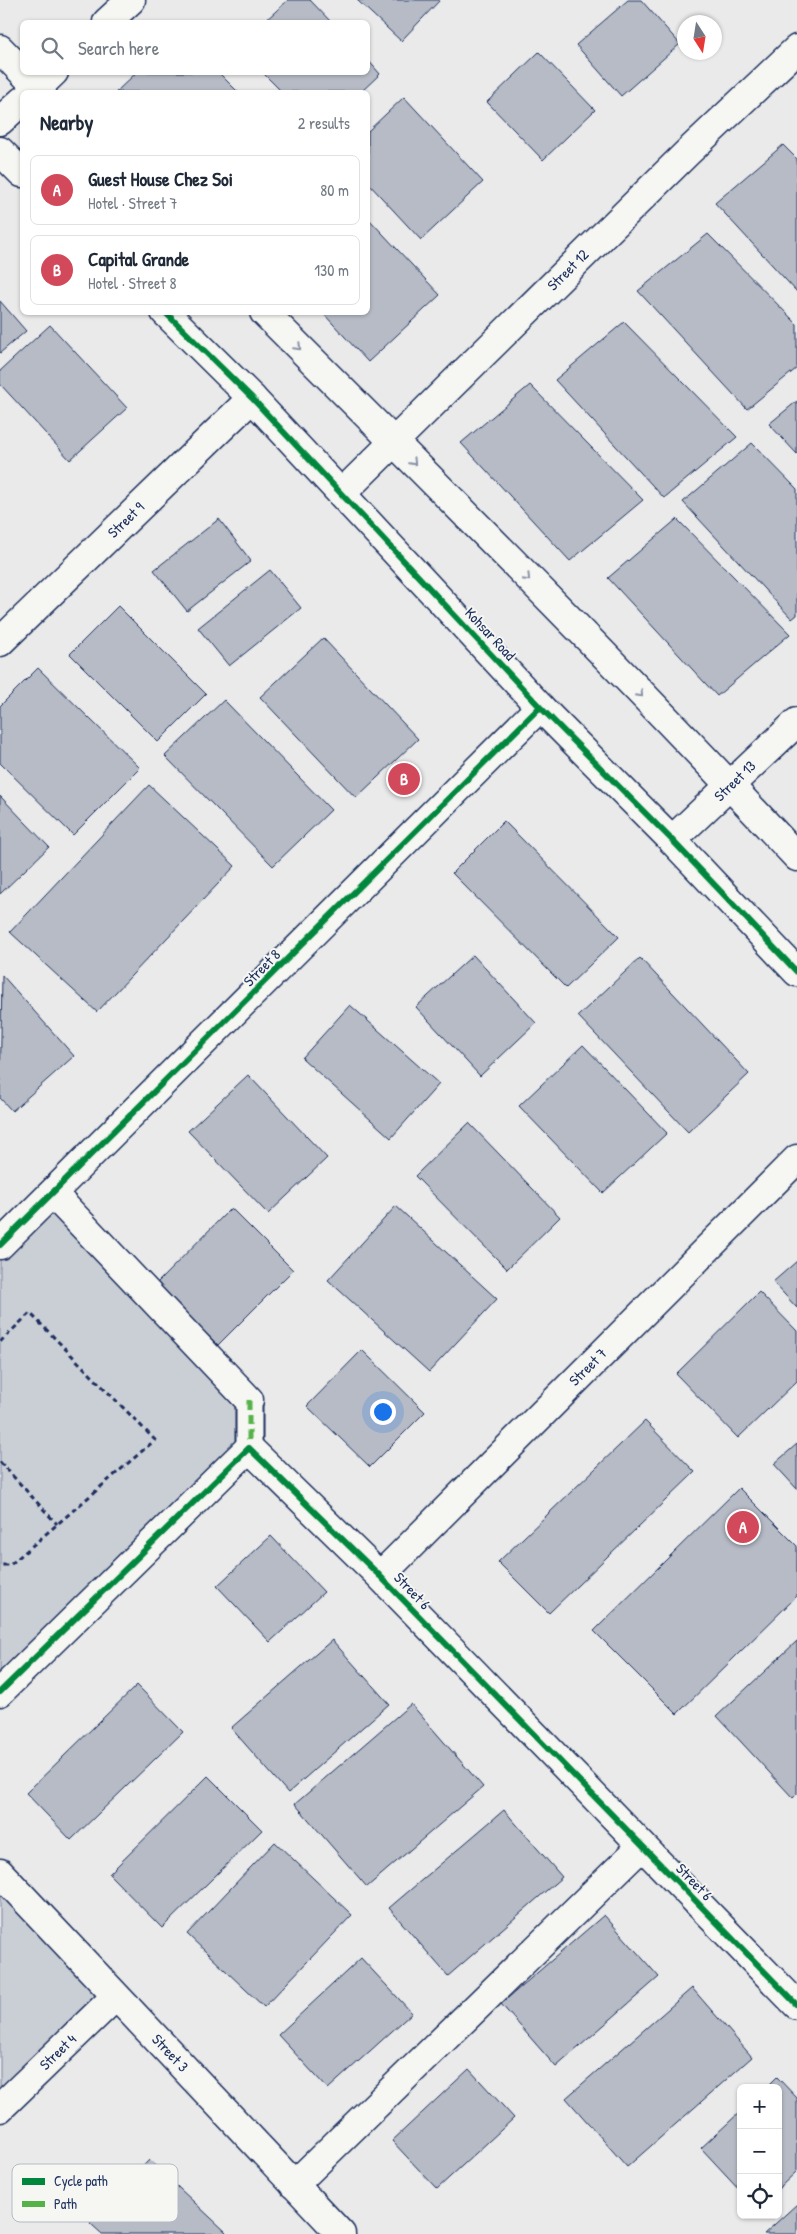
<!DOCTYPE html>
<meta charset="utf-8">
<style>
:root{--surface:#fff;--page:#f2f2f3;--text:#1f2937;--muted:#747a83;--line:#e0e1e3;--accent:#d1495b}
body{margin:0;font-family:"Patrick Hand",sans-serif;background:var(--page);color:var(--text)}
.controls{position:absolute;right:15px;bottom:15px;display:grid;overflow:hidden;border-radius:8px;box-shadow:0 1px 4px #0004}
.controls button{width:45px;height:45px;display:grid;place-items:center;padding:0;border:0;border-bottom:1px solid var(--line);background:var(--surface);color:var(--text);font:25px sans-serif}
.compass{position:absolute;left:677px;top:15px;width:45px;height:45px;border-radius:50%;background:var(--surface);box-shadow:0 1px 4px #0004;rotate:168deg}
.you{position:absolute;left:382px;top:1411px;width:18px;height:18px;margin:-12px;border:4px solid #fff;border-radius:50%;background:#1a73e8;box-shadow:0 0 0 8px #1a73e833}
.badge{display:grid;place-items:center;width:32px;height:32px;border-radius:50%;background:var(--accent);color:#fff;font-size:16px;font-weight:700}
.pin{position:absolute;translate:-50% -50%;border:2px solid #fff;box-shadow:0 1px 5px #0006}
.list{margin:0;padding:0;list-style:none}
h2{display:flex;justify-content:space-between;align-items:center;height:65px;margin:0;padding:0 20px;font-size:21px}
h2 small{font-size:16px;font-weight:400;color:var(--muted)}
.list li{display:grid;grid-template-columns:32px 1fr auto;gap:15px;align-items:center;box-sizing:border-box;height:70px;margin:0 10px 10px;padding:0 10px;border:1px solid var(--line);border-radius:8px}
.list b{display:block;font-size:19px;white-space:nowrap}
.list p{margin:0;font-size:16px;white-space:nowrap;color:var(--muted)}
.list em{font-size:16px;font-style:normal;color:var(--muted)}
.icon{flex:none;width:28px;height:28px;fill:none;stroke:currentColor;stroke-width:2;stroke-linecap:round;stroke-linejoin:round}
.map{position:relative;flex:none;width:797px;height:2234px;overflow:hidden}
.search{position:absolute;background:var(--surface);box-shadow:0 1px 4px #0004;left:20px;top:20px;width:350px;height:55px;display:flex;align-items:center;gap:12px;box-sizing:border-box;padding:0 18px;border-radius:8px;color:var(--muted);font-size:19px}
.panel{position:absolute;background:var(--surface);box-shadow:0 1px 4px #0004;left:20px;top:90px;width:350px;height:225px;border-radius:8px}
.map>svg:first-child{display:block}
</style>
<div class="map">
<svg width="797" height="2234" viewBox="0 0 797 2234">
<rect width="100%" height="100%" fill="#e9eae9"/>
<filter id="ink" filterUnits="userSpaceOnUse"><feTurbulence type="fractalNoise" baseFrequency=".02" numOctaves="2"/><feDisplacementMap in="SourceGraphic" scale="10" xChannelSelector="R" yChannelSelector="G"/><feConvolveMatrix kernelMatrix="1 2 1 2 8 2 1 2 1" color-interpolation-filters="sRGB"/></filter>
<g filter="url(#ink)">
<!-- park -->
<path fill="#caced5" stroke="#727e9a" d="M 53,1194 L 249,1400 L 249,1448 L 0,1692 L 0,1245 Z
M 0,1873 L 116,1996 L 0,2108 Z"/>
<!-- building -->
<path fill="#b6bbc6" stroke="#1b2f5e" d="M 288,0 L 310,0 L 331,22 L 264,22 Z
M 357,0 L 440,0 L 401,41 Z
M 628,0 L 641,0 L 680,44 L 621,96 L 576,45 Z
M 539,52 L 595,110 L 543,160 L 487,102 Z
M 368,60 L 380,74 L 361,92 L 282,92 L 262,72 L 368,72 Z
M 137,72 L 218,72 L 238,92 L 116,92 Z
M 404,97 L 483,182 L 421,240 L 368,183 L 368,131 Z
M 783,145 L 797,159 L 797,292 L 715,203 Z
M 368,218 L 440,295 L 368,362 L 322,312 L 368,312 Z
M 708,234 L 797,324 L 797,368 L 747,409 L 638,291 Z
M 0,301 L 26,331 L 0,353 Z
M 624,322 L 737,437 L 664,498 L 555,380 Z
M 50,325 L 127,408 L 70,460 L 0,384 L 0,371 Z
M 530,385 L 643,500 L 570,561 L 461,443 Z
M 797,401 L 797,454 L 769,424 Z
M 752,443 L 797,489 L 797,615 L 792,619 L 683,502 Z
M 219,519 L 251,561 L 187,611 L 154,570 Z
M 677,519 L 790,634 L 717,696 L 608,578 Z
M 270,570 L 301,608 L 229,666 L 198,628 Z
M 118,606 L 206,694 L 158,742 L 70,654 Z
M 323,638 L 418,739 L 356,798 L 260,697 Z
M 38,668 L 140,768 L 73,835 L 0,763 L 0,706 Z
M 224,700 L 331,810 L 273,866 L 165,756 Z
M 149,785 L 235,866 L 97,1012 L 10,932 Z
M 0,796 L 49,847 L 0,894 Z
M 504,821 L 619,937 L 566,988 L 452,873 Z
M 473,955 L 536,1023 L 480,1076 L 416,1007 Z
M 640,958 L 749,1074 L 688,1132 L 578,1016 Z
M 2,975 L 74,1056 L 12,1111 L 0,1098 Z
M 350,1005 L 439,1084 L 391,1138 L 302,1058 Z
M 583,1045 L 667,1133 L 603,1193 L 519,1106 Z
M 248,1075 L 327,1158 L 268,1214 L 188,1131 Z
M 469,1123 L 560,1217 L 507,1269 L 415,1176 Z
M 396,1206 L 497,1299 L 429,1372 L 328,1280 Z
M 231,1208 L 293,1270 L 218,1345 L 156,1284 Z
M 797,1261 L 797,1308 L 773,1282 Z
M 759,1292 L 797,1331 L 797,1381 L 738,1438 L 676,1374 Z
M 362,1350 L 425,1412 L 370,1467 L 307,1406 Z
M 645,1421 L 695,1472 L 549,1613 L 498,1562 Z
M 797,1444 L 797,1489 L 774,1464 Z
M 739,1488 L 797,1546 L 797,1596 L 677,1714 L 594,1631 Z
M 271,1536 L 324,1592 L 270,1642 L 217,1586 Z
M 332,1640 L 389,1704 L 288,1793 L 231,1728 Z
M 797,1641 L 797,1794 L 793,1798 L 717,1716 Z
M 137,1685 L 183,1732 L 71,1840 L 26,1793 Z
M 411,1704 L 483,1787 L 367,1887 L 295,1804 Z
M 208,1776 L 262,1830 L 162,1928 L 109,1874 Z
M 504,1810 L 562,1877 L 448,1976 L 389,1908 Z
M 275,1842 L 352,1915 L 264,2007 L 187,1934 Z
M 604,1915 L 659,1977 L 556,2067 L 501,2004 Z
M 361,1958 L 412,2013 L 328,2089 L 278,2035 Z
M 692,1988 L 752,2057 L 627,2167 L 566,2098 Z
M 469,2069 L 514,2118 L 437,2189 L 392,2141 Z
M 777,2077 L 797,2098 L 797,2171 L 778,2189 L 778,2088 L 766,2088 Z
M 741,2111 L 741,2191 L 701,2148 Z
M 149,2160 L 226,2232 L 224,2234 L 102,2234 L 90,2223 Z
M 797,2204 L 797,2234 L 764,2234 Z"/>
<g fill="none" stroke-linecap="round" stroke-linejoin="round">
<!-- pedestrian casing -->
<g stroke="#1b2f5e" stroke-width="29">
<path id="pedestrian" d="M 249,1400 L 249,1448"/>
</g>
<!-- minor casing -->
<g stroke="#1b2f5e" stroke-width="31">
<path id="minor" d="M 107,22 L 131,0
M 33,92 L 54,72
M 0,121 L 22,101
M 342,493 L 687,153 L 797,49
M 0,642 L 252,398
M 672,840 L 797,722
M 53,1194 L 249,1400
M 0,1245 L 540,707
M 380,1576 L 797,1159
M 0,1692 L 249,1448 L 380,1576 L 797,2005
M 0,1873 L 341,2234
M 0,2108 L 116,1996
M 294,2185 L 642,1846"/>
</g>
<!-- tertiary casing -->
<g stroke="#1b2f5e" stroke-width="31">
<path id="tertiary" d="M 0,49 L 42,92
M 0,151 L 22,173
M 165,312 L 252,398 L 540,707 L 672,840 L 797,972
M 264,312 C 444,492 624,671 797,857"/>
</g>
<!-- path -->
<path stroke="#1b2f5e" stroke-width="3" stroke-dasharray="5 4" stroke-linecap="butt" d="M 0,1342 L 30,1313 L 155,1440 L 10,1565 L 0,1565
M 0,1462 L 57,1524"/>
<!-- pedestrian -->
<use href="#pedestrian" stroke="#f6f6f2" stroke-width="25"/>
<!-- minor -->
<use href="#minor" stroke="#f6f6f2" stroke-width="28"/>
<!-- tertiary -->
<use href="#tertiary" stroke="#f6f6f2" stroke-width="28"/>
<!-- quiet -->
<path stroke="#55b248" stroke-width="5" stroke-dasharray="10 5" stroke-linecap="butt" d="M 249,1400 L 249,1448"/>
<!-- cycleway casing -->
<g stroke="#f6f6f2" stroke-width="9">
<path id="cycleway" d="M 165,312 L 252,398 L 540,707 L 672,840 L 797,972
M 0,1245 L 540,707
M 0,1692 L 249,1448 L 380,1576 L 797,2005"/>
</g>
<!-- cycleway -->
<use href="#cycleway" stroke="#00873e" stroke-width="6"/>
</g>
<!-- one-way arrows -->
<defs><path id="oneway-chevron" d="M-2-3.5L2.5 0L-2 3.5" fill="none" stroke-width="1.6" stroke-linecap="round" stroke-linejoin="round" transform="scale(1.25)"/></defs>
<g stroke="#8892a8">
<use href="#oneway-chevron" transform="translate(298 347) rotate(45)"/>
<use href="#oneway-chevron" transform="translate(413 462) rotate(46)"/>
<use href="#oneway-chevron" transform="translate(527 578) rotate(46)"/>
<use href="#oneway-chevron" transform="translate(640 694) rotate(46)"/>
</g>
</g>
<g text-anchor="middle" stroke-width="4" stroke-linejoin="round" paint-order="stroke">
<!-- street labels -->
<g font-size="15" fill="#1b2f5e" stroke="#f6f6f2">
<text transform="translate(568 270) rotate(-45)" y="5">Street 12</text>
<text transform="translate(126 520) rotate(-44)" y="5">Street 9</text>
<text transform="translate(490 634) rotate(47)" y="5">Kohsar Road</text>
<text transform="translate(735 781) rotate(-44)" y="5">Street 13</text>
<text transform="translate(262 968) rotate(-45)" y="5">Street 8</text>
<text transform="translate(588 1367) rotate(-45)" y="5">Street 7</text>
<text transform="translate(412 1591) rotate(46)" y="5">Street 6</text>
<text transform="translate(694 1882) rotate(46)" y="5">Street 6</text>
<text transform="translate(58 2052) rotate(-44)" y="5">Street 4</text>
<text transform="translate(170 2053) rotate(47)" y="5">Street 3</text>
</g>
</g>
<!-- legend -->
<rect x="12" y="2164" width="166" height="58" rx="8" fill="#f6f6f2" stroke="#b4bac6" stroke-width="1"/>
<rect x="22" y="2178" width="23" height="7" fill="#00873e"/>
<rect x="22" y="2201" width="23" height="6" fill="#55b248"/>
<g font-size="14" fill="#1b2f5e">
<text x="54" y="2186">Cycle path</text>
<text x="54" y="2209">Path</text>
</g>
</svg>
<div class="controls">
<button>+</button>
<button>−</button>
<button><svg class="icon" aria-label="locate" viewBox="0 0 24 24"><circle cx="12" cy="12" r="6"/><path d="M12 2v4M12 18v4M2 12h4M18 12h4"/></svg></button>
</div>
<svg class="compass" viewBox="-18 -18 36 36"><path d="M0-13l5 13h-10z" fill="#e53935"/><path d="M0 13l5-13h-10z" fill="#747a83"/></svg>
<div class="you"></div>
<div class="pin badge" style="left:743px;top:1527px">A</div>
<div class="pin badge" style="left:404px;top:779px">B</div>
<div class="search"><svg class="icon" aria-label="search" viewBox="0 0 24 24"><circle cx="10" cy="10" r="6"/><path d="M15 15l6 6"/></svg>Search here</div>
<section class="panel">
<h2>Nearby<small>2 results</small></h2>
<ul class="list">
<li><span class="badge">A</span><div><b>Guest House Chez Soi</b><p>Hotel · Street 7</p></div><em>80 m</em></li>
<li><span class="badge">B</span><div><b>Capital Grande</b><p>Hotel · Street 8</p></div><em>130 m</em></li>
</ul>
</section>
</div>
